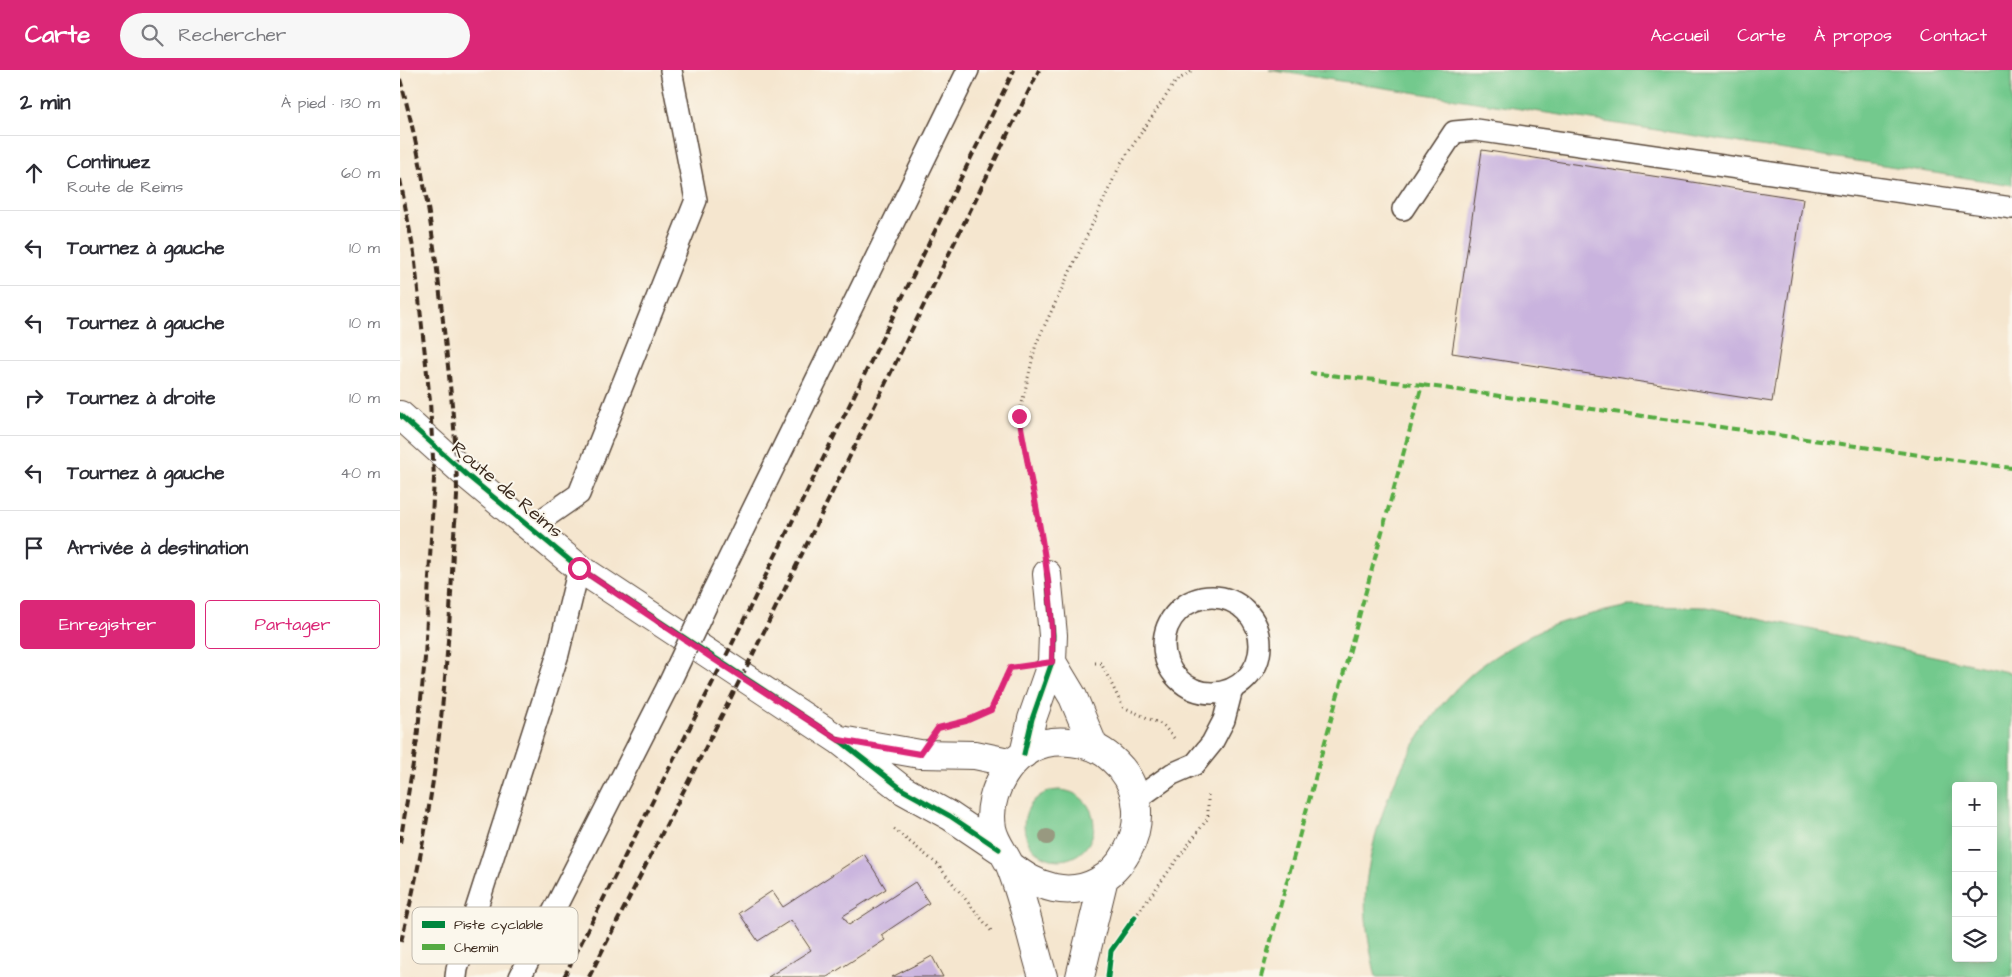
<!DOCTYPE html>
<html lang="fr">
<meta charset="utf-8">
<style>
:root{--surface:#fff;--page:#f7f7f7;--text:#2b2b33;--muted:#7c7c81;--line:#e1e1e2;--accent:#db2777}
body{margin:0;font-family:"Architects Daughter",sans-serif;background:var(--page);color:var(--text)}
.controls{position:absolute;right:15px;bottom:15px;display:grid;overflow:hidden;border-radius:5px;box-shadow:0 2px 12px #0003}
.controls button{width:45px;height:45px;display:grid;place-items:center;padding:0;border:0;border-bottom:1px solid var(--line);background:var(--surface);color:var(--text);font:25px sans-serif}
.stop{position:absolute;width:15px;height:15px;margin:-11px;border:4px solid #db2777;border-radius:50%;background:#fff}
.stop.end{background:#db2777;border-color:#fff;box-shadow:0 1px 5px #0008}
.list{margin:0;padding:0;list-style:none}
h2{display:flex;justify-content:space-between;align-items:center;height:65px;margin:0;padding:0 20px;font-size:21px}
h2 small{font-size:16px;font-weight:400;color:var(--muted)}
.list li{display:grid;grid-template-columns:32px 1fr auto;gap:15px;align-items:center;box-sizing:border-box;height:75px;padding:0 20px;border-top:1px solid var(--line)}
.list b{display:block;font-size:19px;white-space:nowrap}
.list p{margin:0;font-size:16px;white-space:nowrap;color:var(--muted)}
.list em{font-size:16px;font-style:normal;color:var(--muted)}
.actions{display:flex;gap:10px;padding:15px 20px}
.actions a{flex:1;padding:11px 0;border:1px solid var(--accent);border-radius:5px;text-align:center;font-size:18px;color:var(--accent)}
.actions .main{background:var(--accent);color:#fff}
.icon{flex:none;width:28px;height:28px;fill:none;stroke:currentColor;stroke-width:2;stroke-linecap:round;stroke-linejoin:round}
.map{position:relative;flex:none;width:1612px;height:907px;overflow:hidden}
header{display:flex;align-items:center;gap:30px;box-sizing:border-box;height:70px;padding:0 25px;background:var(--accent);color:#fff}
header strong{font-size:24px}
nav{display:flex;gap:28px;margin-inline-start:auto;font-size:18px}
.search{width:350px;height:45px;background:var(--page);display:flex;align-items:center;gap:12px;box-sizing:border-box;padding:0 18px;border-radius:28px;color:var(--muted);font-size:19px}
main{display:flex}
aside{flex:1;background:var(--surface)}
.map>svg:first-child{display:block}
</style>
<header>
<strong>Carte</strong>
<div class="search"><svg class="icon" aria-label="search" viewBox="0 0 24 24"><circle cx="10" cy="10" r="6"/><path d="M15 15l6 6"/></svg>Rechercher</div>
<nav><a>Accueil</a><a>Carte</a><a>À propos</a><a>Contact</a></nav>
</header>
<main>
<aside>
<h2>2 min<small>À pied · 130 m</small></h2>
<ul class="list">
<li><svg class="icon" aria-label="ahead" viewBox="0 0 24 24"><path d="M12 20V5M6 11l6-6 6 6"/></svg><div><b>Continuez</b><p>Route de Reims</p></div><em>60 m</em></li>
<li><svg class="icon" aria-label="left" viewBox="0 0 24 24"><path d="M17 20v-9H6M10 6l-5 5 5 5"/></svg><div><b>Tournez à gauche</b></div><em>10 m</em></li>
<li><svg class="icon" aria-label="left" viewBox="0 0 24 24"><path d="M17 20v-9H6M10 6l-5 5 5 5"/></svg><div><b>Tournez à gauche</b></div><em>10 m</em></li>
<li><svg class="icon" aria-label="right" viewBox="0 0 24 24"><path d="M7 20v-9h11M14 6l5 5-5 5"/></svg><div><b>Tournez à droite</b></div><em>10 m</em></li>
<li><svg class="icon" aria-label="left" viewBox="0 0 24 24"><path d="M17 20v-9H6M10 6l-5 5 5 5"/></svg><div><b>Tournez à gauche</b></div><em>40 m</em></li>
<li><svg class="icon" aria-label="arrive" viewBox="0 0 24 24"><path d="M6 21V4h12l-3 4 3 4H6"/></svg><div><b>Arrivée à destination</b></div></li>
</ul>
<div class="actions"><a class="main">Enregistrer</a><a>Partager</a></div>
</aside>
<div class="map">
<svg width="1612" height="907" viewBox="0 0 1612 907">
<rect width="100%" height="100%" fill="#fbf7ec"/>
<filter id="ink" filterUnits="userSpaceOnUse"><feTurbulence type="fractalNoise" baseFrequency=".02" numOctaves="2"/><feDisplacementMap in="SourceGraphic" scale="10" xChannelSelector="R" yChannelSelector="G"/><feConvolveMatrix kernelMatrix="1 2 1 2 8 2 1 2 1" color-interpolation-filters="sRGB"/></filter>
<filter id="wash" filterUnits="userSpaceOnUse"><feTurbulence type="fractalNoise" baseFrequency=".0096" numOctaves="4" result="noise"/><feDisplacementMap in="SourceGraphic" scale="20" xChannelSelector="R" yChannelSelector="G"/><feGaussianBlur stdDeviation="1.12" result="paint"/><feColorMatrix in="noise" values="0 0 0 0 0 0 0 0 0 0 0 0 0 0 0 0 0 1.4 0 .05"/><feComposite in="paint" operator="in"/></filter>
<g filter="url(#wash)">
<rect width="100%" height="100%" fill="#f5e6cf"/>
<!-- green -->
<path fill="#73c98d" stroke="#577a56" fill-rule="evenodd" d="M 869,0 L 1612,0 L 1612,115 Z
M 1228,536 L 1307,537 L 1612,603 L 1612,907 L 976,907 C 969,877 963,845 966,814 C 975,740 1013,657 1068,607 C 1084,592 1105,580 1124,569 C 1155,550 1194,544 1228,536 ZM 1556,716 L 1593,716 L 1593,888 L 1556,888 Z
M624 755a35 35 0 1 1 70 0a35 35 0 1 1-70 0Z"/>
<g id="blocks">
<!-- building -->
<path fill="#c9b3de" d="M 1082,80 L 1403,129 L 1372,332 L 1052,283 Z
M 464,784 L 486,819 L 443,846 L 449,855 L 515,812 L 529,833 L 481,865 L 485,870 L 427,907 L 368,907 L 411,880 L 391,850 L 358,871 L 339,843 L 372,821 L 383,837 Z
M 532,886 L 543,907 L 492,907 L 525,890 Z"/>
</g>
</g>
<g filter="url(#ink)">
<use href="#blocks" fill-opacity="0" stroke="#574639" stroke-width="1"/>
<g fill="none" stroke-linecap="round" stroke-linejoin="round">
<!-- lane casing -->
<g stroke="#574639" stroke-width="24">
<path id="lane" d="M 1003,139 L 1054,62 L 1076,60 L 1612,138
M 130,458 L 179,424 L 296,130 L 271,0
M 313,521 L 568,0
M764 575a48 48 0 1 1 96 0a48 48 0 1 1-96 0Z
M 737,729 L 772,704 L 795,694 L 812,673 L 824,650 L 832,619
M 56,907 L 57,899 L 158,584 L 179,498
M 120,907 L 268,616"/>
</g>
<!-- street casing -->
<g stroke="#574639" stroke-width="30">
<path id="street" d="M 0,345 L 68,406 L 179,498 L 439,670 L 503,720 L 550,746 L 599,779
M 652,592 L 673,627 L 694,677
M 441,670 L 520,684 L 575,685 L 613,693
M 624,684 L 632,649 L 652,592 L 653,565 L 647,504
M 611,796 C 624,806 636,814 654,818 C 719,831 762,748 721,698 C 712,688 701,678 687,675 C 674,672 660,670 646,673 C 611,682 586,722 592,758 C 595,774 606,784 611,798 C 625,834 632,871 643,907
M 680,907 L 704,808"/>
</g>
<!-- path -->
<path stroke="#574639" stroke-width="3" stroke-dasharray="1 4" stroke-linecap="butt" d="M 640,470 L 619,346 L 636,274 L 721,93 L 776,11 L 794,0
M 695,593 L 701,593 L 723,637 L 763,655 L 774,668
M 574,648 L 591,639 L 607,603
M 494,759 L 537,794 L 593,863
M 735,847 L 808,748 L 808,724"/>
<!-- lane -->
<use href="#lane" stroke="#fff" stroke-width="21"/>
<!-- street -->
<use href="#street" stroke="#fff" stroke-width="28"/>
<!-- rail -->
<path stroke="#3b2a1e" stroke-width="4" stroke-dasharray="8 4" stroke-linecap="butt" d="M 0,9 C 23,91 35,175 44,260 C 50,315 57,371 57,426 C 56,444 54,461 53,479 C 48,613 34,745 0,875
M 0,109 L 14,183 L 30,331 L 34,408 L 25,588 L 17,670 L 0,773
M 164,907 L 333,572 L 614,0
M 189,907 L 351,588 L 639,0"/>
<!-- lane-bridge casing -->
<g stroke="#574639" stroke-width="24" stroke-linecap="butt">
<path id="lane-bridge" d="M 268,616 L 313,521"/>
</g>
<!-- lane-bridge -->
<use href="#lane-bridge" stroke="#fff" stroke-width="21"/>
<!-- quiet -->
<path stroke="#55ab43" stroke-width="4" stroke-dasharray="8 4" stroke-linecap="butt" d="M 1022,315 L 1612,398
M 861,907 L 1022,315 L 910,303"/>
<!-- cycleway casing -->
<g stroke="#fbf7ec" stroke-width="8">
<path id="cycleway" d="M 0,345 L 68,406 L 179,498 L 439,670 L 503,720 L 550,746 L 599,779
M 624,684 L 632,649 L 652,592 L 653,565 L 647,504
M 708,907 L 711,881 L 735,847"/>
</g>
<!-- cycleway -->
<use href="#cycleway" stroke="#00873e" stroke-width="5"/>
</g>
<!-- trees -->
<circle fill="#989980" cx="647" cy="767" r="8"/>
</g>
<g fill="none" stroke-linecap="round" stroke-linejoin="round" filter="url(#ink)">
<!-- route -->
<path stroke="#db2777" stroke-width="6" d="M 179,498 L 312,588 L 439,670 L 520,684 L 538,658 L 566,651 L 591,640 L 610,598 L 652,592 C 655,510 633,427 619,346"/>
</g>
<g text-anchor="middle" stroke-width="4" stroke-linejoin="round" paint-order="stroke">
<!-- street labels -->
<g font-size="19" fill="#3b2a1e" stroke="#fbf7ec">
<text transform="translate(108 419) rotate(40)" y="7">Route de Reims</text>
</g>
</g>
<!-- legend -->
<rect x="12" y="837" width="166" height="57" rx="8" fill="#fbf7ec" stroke="#c1baae" stroke-width="1"/>
<rect x="22" y="851" width="23" height="7" fill="#00873e"/>
<rect x="22" y="874" width="23" height="6" fill="#55ab43"/>
<g font-size="14" fill="#3b2a1e">
<text x="54" y="859">Piste cyclable</text>
<text x="54" y="882">Chemin</text>
</g>
</svg>
<div class="controls">
<button>+</button>
<button>−</button>
<button><svg class="icon" aria-label="locate" viewBox="0 0 24 24"><circle cx="12" cy="12" r="6"/><path d="M12 2v4M12 18v4M2 12h4M18 12h4"/></svg></button>
<button><svg class="icon" aria-label="layers" viewBox="0 0 24 24"><path d="M12 4l9 5-9 5-9-5zM3 14l9 5 9-5"/></svg></button>
</div>
<div class="stop" style="left:179px;top:498px"></div>
<div class="stop end" style="left:619px;top:346px"></div>
</div>
</main>
